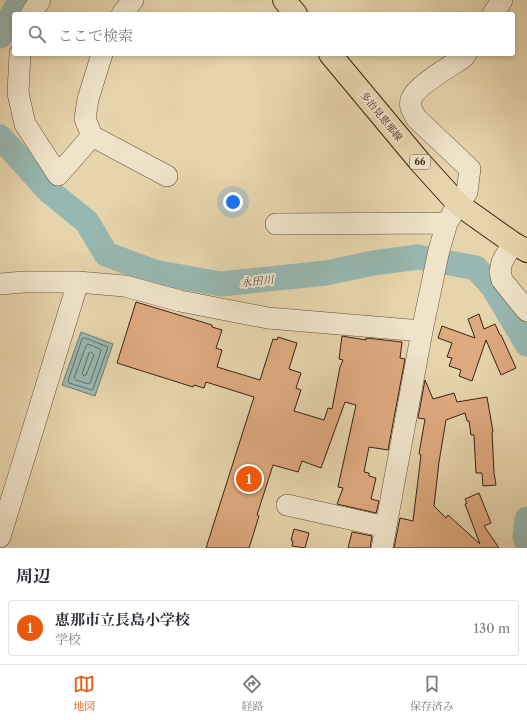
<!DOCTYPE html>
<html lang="ja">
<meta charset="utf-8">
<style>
:root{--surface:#fff;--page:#f7f7f7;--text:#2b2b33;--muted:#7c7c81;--line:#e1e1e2;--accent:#ea580c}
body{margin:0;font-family:"Libre Caslon Text","Noto Serif JP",serif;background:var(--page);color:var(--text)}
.you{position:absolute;left:233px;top:202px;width:14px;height:14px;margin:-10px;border:3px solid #fff;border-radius:50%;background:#1a73e8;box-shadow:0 0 0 6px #1a73e833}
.badge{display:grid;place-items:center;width:26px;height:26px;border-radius:50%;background:var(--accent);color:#fff;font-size:13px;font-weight:700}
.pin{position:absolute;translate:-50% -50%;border:2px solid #fff;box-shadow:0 1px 4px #0006}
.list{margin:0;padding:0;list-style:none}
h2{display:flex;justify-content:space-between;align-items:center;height:52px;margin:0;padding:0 16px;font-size:17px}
h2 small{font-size:13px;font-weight:400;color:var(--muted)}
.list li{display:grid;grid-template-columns:26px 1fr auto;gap:12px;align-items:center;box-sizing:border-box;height:56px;margin:0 8px 8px;padding:0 8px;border:1px solid var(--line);border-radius:4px}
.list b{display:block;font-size:15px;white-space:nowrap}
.list p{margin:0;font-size:13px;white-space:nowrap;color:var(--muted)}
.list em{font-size:13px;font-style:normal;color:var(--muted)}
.icon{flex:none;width:22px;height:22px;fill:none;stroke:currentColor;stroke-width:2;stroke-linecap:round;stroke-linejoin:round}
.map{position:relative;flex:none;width:527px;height:548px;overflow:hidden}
.search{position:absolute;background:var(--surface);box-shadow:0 2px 6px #0003;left:12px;right:12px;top:12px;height:44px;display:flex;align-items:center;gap:10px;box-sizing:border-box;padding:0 14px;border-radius:4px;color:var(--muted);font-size:15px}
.sheet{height:116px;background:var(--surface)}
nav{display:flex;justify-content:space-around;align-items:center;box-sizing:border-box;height:56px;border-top:1px solid var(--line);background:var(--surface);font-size:11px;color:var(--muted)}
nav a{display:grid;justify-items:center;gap:2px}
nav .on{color:var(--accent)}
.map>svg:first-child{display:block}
</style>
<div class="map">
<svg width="527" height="548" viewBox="0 0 527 548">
<rect width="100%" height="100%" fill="#e6d4ac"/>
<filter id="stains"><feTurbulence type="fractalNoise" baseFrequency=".005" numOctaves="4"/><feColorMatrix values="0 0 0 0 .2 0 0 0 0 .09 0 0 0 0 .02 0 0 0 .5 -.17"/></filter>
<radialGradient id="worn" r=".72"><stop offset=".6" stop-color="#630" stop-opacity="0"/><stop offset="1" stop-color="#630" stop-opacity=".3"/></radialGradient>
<!-- water -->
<path fill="#97b7b0" stroke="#717b73" d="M 81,332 L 113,344 L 95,396 L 62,385 Z"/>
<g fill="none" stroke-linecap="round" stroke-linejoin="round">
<!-- shore -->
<path stroke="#686c64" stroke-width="1" d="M 85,338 L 108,347 L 93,389 L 92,390 L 69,383 L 68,381 L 82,339 Z
M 88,344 L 100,349 L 101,351 L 90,383 L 88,384 L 76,380 L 74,378 L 86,346 Z
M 91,352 L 94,355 L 86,375 L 84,376 L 82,374 L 89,353 Z"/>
<!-- river -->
<path stroke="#97b7b0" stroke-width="25" d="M 0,36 L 21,0
M 0,137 L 49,191 L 87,222 L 106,254 L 154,272 L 221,284 L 326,273 L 373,263 L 418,257 L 476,268 L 493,287 L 527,344
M 527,519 L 525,537 L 527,542"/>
</g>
<!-- building -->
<path fill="#dfa97f" stroke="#382217" d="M 136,302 L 212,325 L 212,327 L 222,330 L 216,348 L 222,350 L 217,367 L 260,380 L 273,339 L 277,340 L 278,337 L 297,343 L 289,369 L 301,373 L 296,388 L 301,390 L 294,411 L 324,420 L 328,408 L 332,409 L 340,367 L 343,360 L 339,359 L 342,336 L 366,340 L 366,338 L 402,342 L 400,358 L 405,359 L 388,450 L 369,447 L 364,472 L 369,473 L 369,476 L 376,478 L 371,499 L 379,501 L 376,513 L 337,504 L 343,488 L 338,487 L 356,405 L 345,402 L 321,468 L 302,461 L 298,472 L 273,465 L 257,515 L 259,516 L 249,548 L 206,548 L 254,397 L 206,382 L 204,388 L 194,385 L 193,387 L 117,363 Z
M 479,314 L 484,329 L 495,324 L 500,335 L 501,335 L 516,368 L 501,375 L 486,340 L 472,381 L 459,376 L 461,370 L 449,366 L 452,358 L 447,357 L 452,343 L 438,338 L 442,326 L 475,338 L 468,319 Z
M 425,380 L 433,399 L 454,393 L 457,402 L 487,397 L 493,432 L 492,432 L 494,473 L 496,485 L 483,486 L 482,473 L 476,473 L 474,435 L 471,435 L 469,421 L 467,421 L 465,413 L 446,420 L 439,462 L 434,506 L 446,518 L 448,515 L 480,544 L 465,504 L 467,503 L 465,499 L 479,493 L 491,523 L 484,526 L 499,548 L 394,548 L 400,518 L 413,521 L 421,455 L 419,454 L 425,419 L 418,418 Z
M 294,529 L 309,533 L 305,548 L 292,546 L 293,541 L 291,540 Z
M 352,532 L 372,536 L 370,548 L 348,548 Z"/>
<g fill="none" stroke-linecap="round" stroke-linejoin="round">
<!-- minor casing -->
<g stroke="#644e3c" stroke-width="22">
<path id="minor" d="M 31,14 L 40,0
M 122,14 L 133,0
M 493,14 L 502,0
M 20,54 L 18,93 L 25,124 L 58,175 L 92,136 L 85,119 L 88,99 L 102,54
M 92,136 L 167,176
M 276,224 L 447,223
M 513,243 L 502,262 L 500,272 L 502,280 L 527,311
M 0,284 L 24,282 L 78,282 L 125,286 L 180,301 L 268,318 L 422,331
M 287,505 L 386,527
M 0,537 L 78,282
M 382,548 L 422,331 L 439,250 L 447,223 L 458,204 L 467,192 L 470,169 L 416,118 C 413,112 409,107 411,100 C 414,87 452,65 464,57 L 466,54"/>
</g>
<!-- major casing -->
<g stroke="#382217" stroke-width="24">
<path id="major" d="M 284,0 L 296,14
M 330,54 L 420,162 L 458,204 L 513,243 L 527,251"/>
</g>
<!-- minor -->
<use href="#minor" stroke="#efe3c9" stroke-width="21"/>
<!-- major -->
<use href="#major" stroke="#e6d4ac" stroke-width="22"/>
</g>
<g text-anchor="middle" stroke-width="4" stroke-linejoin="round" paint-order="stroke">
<!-- shield labels -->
<rect fill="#efe3c9" stroke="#6f5c4c" stroke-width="1" x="410" y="155" width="20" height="14" rx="3"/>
<g font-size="9" font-weight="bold" fill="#382217">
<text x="420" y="165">66</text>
</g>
<!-- street labels -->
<g font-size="10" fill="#382217" stroke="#efe3c9">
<text transform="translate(382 116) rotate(51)" y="4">多治見恵那線</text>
</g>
<!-- water labels -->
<g font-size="11" font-style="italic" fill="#50473d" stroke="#efe3c9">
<text transform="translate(257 281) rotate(-6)" y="4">永田川</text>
</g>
</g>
<rect width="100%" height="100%" filter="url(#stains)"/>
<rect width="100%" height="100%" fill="url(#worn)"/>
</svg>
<div class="you"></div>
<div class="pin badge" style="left:249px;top:479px">1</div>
<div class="search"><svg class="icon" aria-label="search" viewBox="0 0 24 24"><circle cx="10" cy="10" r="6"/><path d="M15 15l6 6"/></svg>ここで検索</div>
</div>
<section class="sheet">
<h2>周辺<small></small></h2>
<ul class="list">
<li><span class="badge">1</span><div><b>恵那市立長島小学校</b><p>学校</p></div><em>130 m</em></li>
</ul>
</section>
<nav>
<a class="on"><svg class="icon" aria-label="map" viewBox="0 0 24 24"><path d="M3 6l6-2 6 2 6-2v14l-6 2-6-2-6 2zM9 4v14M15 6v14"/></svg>地図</a>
<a><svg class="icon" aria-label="directions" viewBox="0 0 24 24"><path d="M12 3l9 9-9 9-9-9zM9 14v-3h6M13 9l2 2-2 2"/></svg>経路</a>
<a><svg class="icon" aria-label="saved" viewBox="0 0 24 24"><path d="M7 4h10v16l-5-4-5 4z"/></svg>保存済み</a>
</nav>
